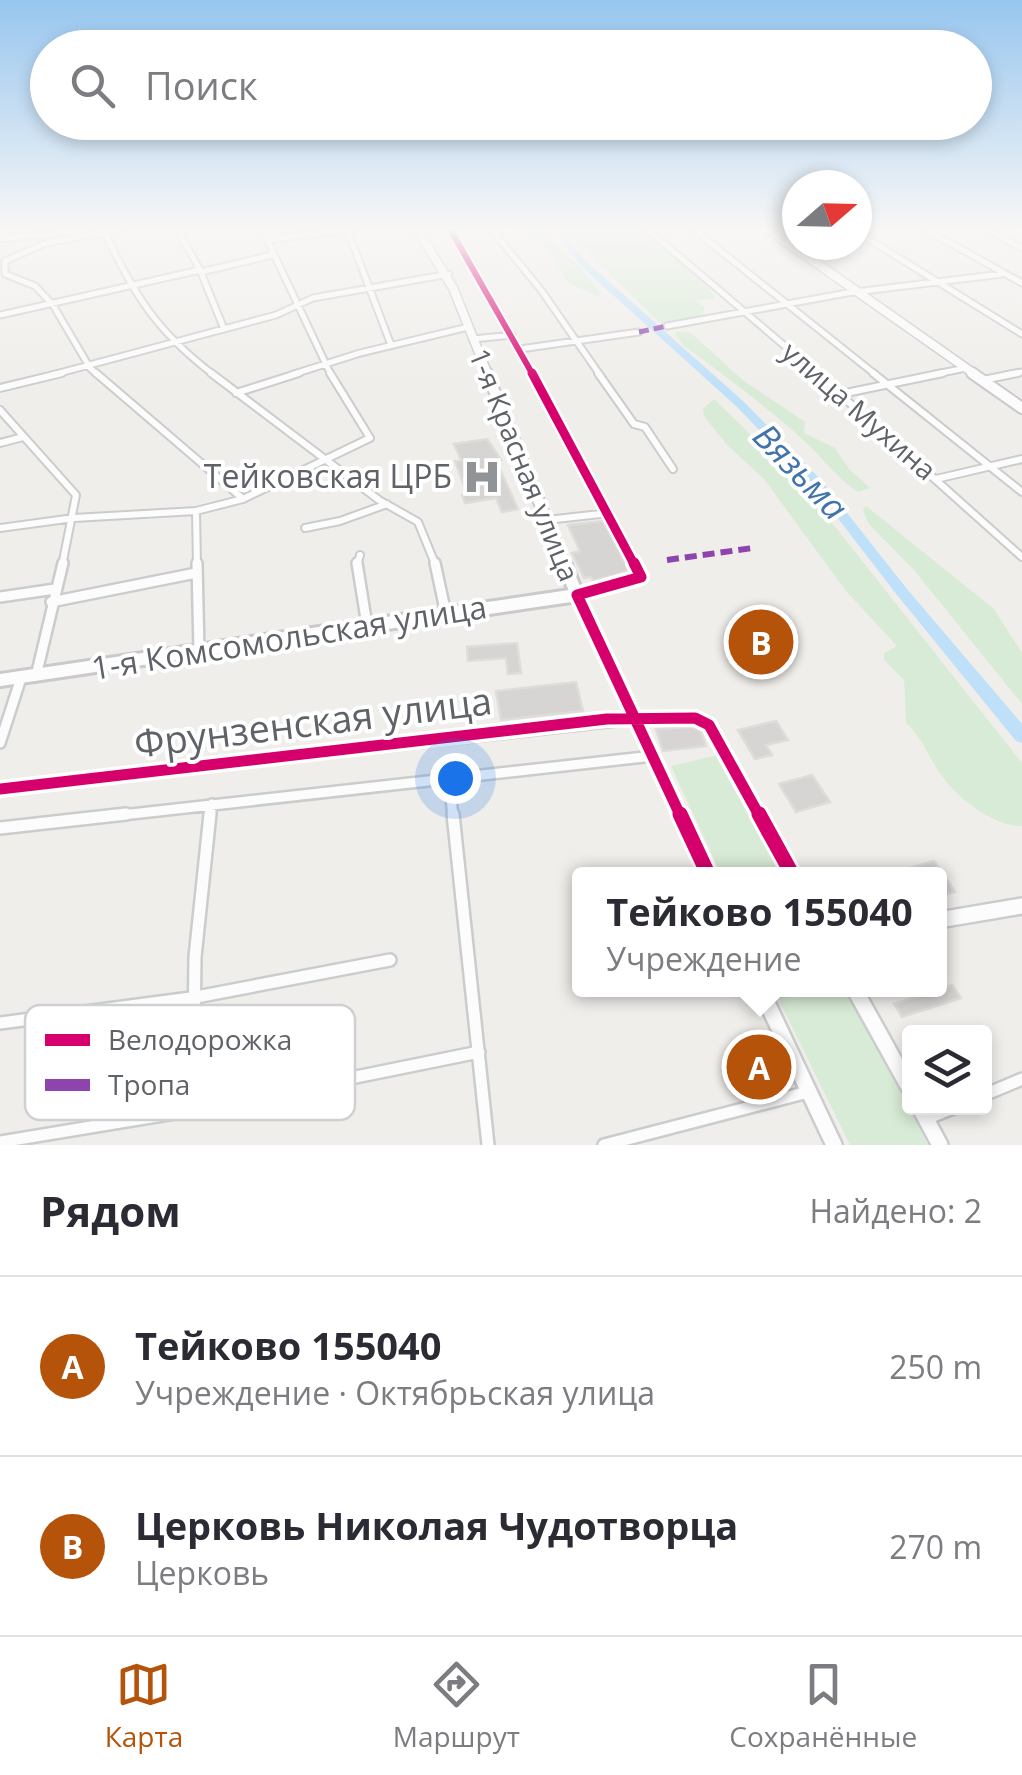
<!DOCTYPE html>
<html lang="ru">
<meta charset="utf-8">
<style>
:root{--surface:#fff;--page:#f7f7f7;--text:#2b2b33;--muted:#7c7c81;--line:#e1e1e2;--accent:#b45309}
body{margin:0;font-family:"Open Sans",sans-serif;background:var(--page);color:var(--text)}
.controls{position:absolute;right:30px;bottom:30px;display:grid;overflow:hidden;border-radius:10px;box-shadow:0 5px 15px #0003}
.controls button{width:90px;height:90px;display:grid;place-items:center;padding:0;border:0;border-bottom:2px solid var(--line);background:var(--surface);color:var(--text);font:50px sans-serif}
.compass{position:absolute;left:782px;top:170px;width:90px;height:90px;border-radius:50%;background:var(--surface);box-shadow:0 5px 15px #0003;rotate:70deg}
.you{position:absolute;left:455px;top:778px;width:35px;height:35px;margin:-25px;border:8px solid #fff;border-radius:50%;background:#1a73e8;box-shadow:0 0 0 15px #1a73e833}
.badge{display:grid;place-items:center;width:65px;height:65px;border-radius:50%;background:var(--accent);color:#fff;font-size:32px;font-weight:700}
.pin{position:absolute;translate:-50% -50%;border:5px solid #fff;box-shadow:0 2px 10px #0006}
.popup{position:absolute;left:572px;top:867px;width:375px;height:130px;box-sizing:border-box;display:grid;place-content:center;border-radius:10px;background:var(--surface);filter:drop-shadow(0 2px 8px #0005);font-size:32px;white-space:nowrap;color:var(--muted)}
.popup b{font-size:38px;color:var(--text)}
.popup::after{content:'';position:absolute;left:50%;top:100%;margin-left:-20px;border:20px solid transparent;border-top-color:var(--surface)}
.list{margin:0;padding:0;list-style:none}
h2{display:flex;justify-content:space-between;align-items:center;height:130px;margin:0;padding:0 40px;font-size:42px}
h2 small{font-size:32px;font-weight:400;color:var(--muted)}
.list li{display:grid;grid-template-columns:65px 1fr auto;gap:30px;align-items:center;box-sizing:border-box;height:180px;padding:0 40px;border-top:2px solid var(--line)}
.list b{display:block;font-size:38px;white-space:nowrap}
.list p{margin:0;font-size:32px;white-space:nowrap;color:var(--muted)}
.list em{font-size:32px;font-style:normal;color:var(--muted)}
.icon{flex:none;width:55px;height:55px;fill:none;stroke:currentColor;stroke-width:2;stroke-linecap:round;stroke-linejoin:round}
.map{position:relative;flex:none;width:1022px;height:1145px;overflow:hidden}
.search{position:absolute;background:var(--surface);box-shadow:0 5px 15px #0003;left:30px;right:30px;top:30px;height:110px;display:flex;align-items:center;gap:25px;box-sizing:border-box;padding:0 35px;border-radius:55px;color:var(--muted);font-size:38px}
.sheet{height:490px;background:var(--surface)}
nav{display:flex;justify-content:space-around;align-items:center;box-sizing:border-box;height:140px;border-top:2px solid var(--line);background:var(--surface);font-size:28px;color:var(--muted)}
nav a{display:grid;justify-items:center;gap:5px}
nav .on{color:var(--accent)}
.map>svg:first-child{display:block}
</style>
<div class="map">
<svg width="1022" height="1145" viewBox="0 0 1022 1145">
<rect width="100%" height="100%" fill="#efeeea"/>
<!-- green -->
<path fill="#d8ebd6" d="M 521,229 L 544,229 L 542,232 L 580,267 L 600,293 L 599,297 L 568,283 L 549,251 Z
M 575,229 L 636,229 L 646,233 L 710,289 L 716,299 L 695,300 L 705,307 L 703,315 L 661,324 L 572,237 Z
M 676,331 L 691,333 L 744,381 L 805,422 L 804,433 L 835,448 L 849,469 L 870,488 L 858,492 C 836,478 821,455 801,438 C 764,405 725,375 684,346 L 676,336 Z
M 714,399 L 802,485 L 1022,763 L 1022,826 C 995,827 957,798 942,776 C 927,755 927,744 906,723 L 904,680 L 884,660 L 884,653 L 897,646 L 846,591 L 764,479 L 726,444 L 704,416 L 703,409 Z
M 866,506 L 994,609 L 1022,653 L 1022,704 L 914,570 L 868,523 L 863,510 Z
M 718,755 L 781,874 L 721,874 L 671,766 Z
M 774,990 L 847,990 L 928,1145 L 850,1145 Z"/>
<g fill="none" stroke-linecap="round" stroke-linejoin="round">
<!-- river -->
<path fill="#bfe0f9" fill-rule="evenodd" d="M 565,229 L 573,229 L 567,238 L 587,262 L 744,402 L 821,480 L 907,589 L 1022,724 L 1022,743 L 1016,741 L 897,595 L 813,486 L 736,406 L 581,266 L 559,238 Z"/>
</g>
<!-- building -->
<path fill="#d6d5d3" stroke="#deddd9" stroke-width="2.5" d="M 487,439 L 501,460 L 496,461 L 518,509 L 502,512 L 496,498 L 465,503 L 462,495 L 467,494 L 455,461 L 461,460 L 454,444 Z
M 603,521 L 629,571 L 593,581 L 591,577 L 584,578 L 572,553 L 580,551 L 568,525 Z
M 739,620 L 772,620 L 784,664 L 749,664 Z
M 517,643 L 521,673 L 508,674 L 506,658 L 468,661 L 467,647 Z
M 576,682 L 583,711 L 501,720 L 496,691 Z
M 776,721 L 788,740 L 766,745 L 772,755 L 755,759 L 738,730 Z
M 693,727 L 701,731 L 706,746 L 663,751 L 656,729 Z
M 812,775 L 830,802 L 796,812 L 779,784 Z
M 934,861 L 943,874 L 955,892 L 939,896 L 939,874 L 914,874 L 910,868 Z
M 952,985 L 961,998 L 902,1017 L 894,1004 Z"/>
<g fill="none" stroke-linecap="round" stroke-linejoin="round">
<!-- minor-far3 casing -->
<g stroke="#cbcccc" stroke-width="9">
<path id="minor-far3" d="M 177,229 L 200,270 L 224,329
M 262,229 L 331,375
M 347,229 L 391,345
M 450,229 L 533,375
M 491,229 L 541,290 L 600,375
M 647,229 L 819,375
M 693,229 L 876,375
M 925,229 L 1022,283
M 986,229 L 1022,248
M 104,231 C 134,295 157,332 214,375
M 857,232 L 1022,334
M 0,239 L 85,230
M 266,240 L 352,229
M 201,272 L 272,255
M 0,315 L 200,270
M 667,326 L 847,293 L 1002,274
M 473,339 L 512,335
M 520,349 L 639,332
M 52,375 L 276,315 L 313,298 L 449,274
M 98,375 L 90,368 L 53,305 L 35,286 L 5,274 L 5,261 L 46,243 L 120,229
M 291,375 L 360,353 L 468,327
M 931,375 L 966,368
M 1006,375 L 1022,372"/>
</g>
<!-- minor-far2 casing -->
<g stroke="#cbcccc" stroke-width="10">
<path id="minor-far2" d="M 96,373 L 242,498
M 211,373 L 379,500 L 418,522 L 436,566
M 532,373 L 635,566
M 598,373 L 634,424 L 645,427 L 673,469
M 816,373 L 1022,557
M 873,373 L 1022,492
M 983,380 L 1018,373
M 0,388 L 62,373
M 236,393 L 299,373
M 841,394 L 943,373
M 0,410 L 76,495 L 62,566
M 0,443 L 23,437
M 936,479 L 1022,459
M 196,511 L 197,566
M 547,520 L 609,513
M 0,528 L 74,518 L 196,511 L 243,499 L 370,438 L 330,373
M 305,528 L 340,521 L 387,504
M 357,566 L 360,555"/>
</g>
<!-- minor-far1 casing -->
<g stroke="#cbcccc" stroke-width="14">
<path id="minor-far1" d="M 197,563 L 199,651
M 357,563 L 367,625
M 435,563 L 446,614
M 577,595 L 641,577 L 634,563
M 0,597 L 55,589
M 51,602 L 196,573
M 36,676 L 63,563
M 0,743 L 21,678
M 449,779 L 453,817
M 0,789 L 634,719
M 104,817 L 653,756
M 210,817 L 212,804"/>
</g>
<!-- minor casing -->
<g stroke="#cbcccc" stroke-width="16">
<path id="minor" d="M 453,814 L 488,1145
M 0,828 L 126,814
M 0,1023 L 191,998 L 390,960
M 984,1095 L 1022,1079
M 193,1110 L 195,957 L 210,814
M 926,1119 L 953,1108
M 0,1142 L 193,1110 L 479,1052
M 604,1145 L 808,1092"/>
</g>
<!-- tertiary-far1 casing -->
<g stroke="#cbcccc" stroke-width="16">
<path id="tertiary-far1" d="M 577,595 L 681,817
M 634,719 L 695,718 L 709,725 L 760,817"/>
</g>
<!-- tertiary casing -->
<g stroke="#cbcccc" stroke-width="20">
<path id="tertiary" d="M 680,814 L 708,874
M 759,814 L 792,874
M 939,920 L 1022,906
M 761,990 L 834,1145
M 855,990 L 910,1089
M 920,1108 L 940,1145"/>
</g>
<!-- secondary-far2 casing -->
<g stroke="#cacacb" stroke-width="11">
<path id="secondary-far2" d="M 417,229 L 453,288 L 488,375
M 768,229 L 976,375"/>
</g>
<!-- secondary-far1 casing -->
<g stroke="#cacacb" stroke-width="14">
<path id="secondary-far1" d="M 487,373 L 565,566
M 972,373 L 1022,408"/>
</g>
<!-- secondary casing -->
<g stroke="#cacacb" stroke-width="18">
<path id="secondary" d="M 0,680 L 577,595 L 564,563"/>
</g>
<!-- minor-far3 -->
<use href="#minor-far3" stroke="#fdfcfc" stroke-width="5"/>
<!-- minor-far2 -->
<use href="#minor-far2" stroke="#fdfcfc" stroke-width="6"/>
<!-- minor-far1 -->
<use href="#minor-far1" stroke="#fdfcfc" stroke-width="9"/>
<!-- minor -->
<use href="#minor" stroke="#fdfcfc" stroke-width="11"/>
<!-- tertiary-far1 -->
<use href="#tertiary-far1" stroke="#fdfcfc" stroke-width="11"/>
<!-- tertiary -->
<use href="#tertiary" stroke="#fdfcfc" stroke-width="15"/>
<!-- secondary-far2 -->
<use href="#secondary-far2" stroke="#fdfcfc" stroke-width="8"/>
<!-- secondary-far1 -->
<use href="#secondary-far1" stroke="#fdfcfc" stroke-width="10"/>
<!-- secondary -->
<use href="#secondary" stroke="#fdfcfc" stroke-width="12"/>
<!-- quiet-far1 -->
<path stroke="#8e44ad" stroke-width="5" stroke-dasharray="10 5" stroke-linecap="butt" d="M 639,332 L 667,326"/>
<!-- quiet -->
<path stroke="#8e44ad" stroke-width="6" stroke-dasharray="12 6" stroke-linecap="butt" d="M 667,560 L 753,548"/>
<!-- cycleway-far3 casing -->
<g stroke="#fff" stroke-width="10">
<path id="cycleway-far3" d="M 450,229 L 533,375"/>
</g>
<!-- cycleway-far2 casing -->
<g stroke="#fff" stroke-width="14">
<path id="cycleway-far2" d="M 532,373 L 635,566"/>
</g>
<!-- cycleway-far1 casing -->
<g stroke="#fff" stroke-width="18">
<path id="cycleway-far1" d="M 634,563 L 641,577 L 577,595 L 681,817
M 0,789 L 607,719 L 695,718 L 709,725 L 760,817"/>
</g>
<!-- cycleway casing -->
<g stroke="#fff" stroke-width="21">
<path id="cycleway" d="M 680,814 L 708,874
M 759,814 L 792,874"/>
</g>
<!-- cycleway-far3 -->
<use href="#cycleway-far3" stroke="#d6006c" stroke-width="6"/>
<!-- cycleway-far2 -->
<use href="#cycleway-far2" stroke="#d6006c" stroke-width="9"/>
<!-- cycleway-far1 -->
<use href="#cycleway-far1" stroke="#d6006c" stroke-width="11"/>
<!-- cycleway -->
<use href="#cycleway" stroke="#d6006c" stroke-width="15"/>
</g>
<!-- sky -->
<linearGradient id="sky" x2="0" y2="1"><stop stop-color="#97c6ef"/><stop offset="0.59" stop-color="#f8f7f6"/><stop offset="1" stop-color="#f8f7f6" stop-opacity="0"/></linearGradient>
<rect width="1022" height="389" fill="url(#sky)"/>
<!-- icons -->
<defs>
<g id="hospital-bare" transform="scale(3)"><path d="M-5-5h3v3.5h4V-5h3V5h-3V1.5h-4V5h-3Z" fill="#919496" stroke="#fff" stroke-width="2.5" paint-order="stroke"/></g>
</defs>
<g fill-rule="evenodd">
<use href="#hospital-bare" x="482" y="477"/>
</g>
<g text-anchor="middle" stroke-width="8" stroke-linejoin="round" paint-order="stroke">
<!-- far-street labels -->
<g font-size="28" fill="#5f6368" stroke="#fff">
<text transform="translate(859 411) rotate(41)" y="10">улица Мухина</text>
<text transform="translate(524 465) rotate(68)" y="10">1-я Красная улица</text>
</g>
<!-- poi labels -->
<g font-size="32" fill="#5f6368" stroke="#fff" text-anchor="end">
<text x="452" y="488">Тейковская ЦРБ</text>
</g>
<!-- street labels -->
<g font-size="32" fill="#5f6368" stroke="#fff">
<text transform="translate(289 638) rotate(-9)" y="11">1-я Комсомольская улица</text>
</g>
<!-- water labels -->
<g font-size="35" font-style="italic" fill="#4174aa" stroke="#fff">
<text transform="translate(800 472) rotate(46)" y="12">Вязьма</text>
</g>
<!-- near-street labels -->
<g font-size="38" fill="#5f6368" stroke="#fff">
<text transform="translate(313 723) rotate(-7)" y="13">Фрунзенская улица</text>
</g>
</g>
<!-- legend -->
<rect x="25" y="1005" width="330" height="115" rx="15" fill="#fff" stroke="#cfd0d2" stroke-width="2.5"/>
<rect x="45" y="1034" width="45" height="12" fill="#d6006c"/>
<rect x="45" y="1079" width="45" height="12" fill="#8e44ad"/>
<g font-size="28" fill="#5f6368">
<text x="108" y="1050">Велодорожка</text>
<text x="108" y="1095">Тропа</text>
</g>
</svg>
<div class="controls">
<button><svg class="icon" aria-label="layers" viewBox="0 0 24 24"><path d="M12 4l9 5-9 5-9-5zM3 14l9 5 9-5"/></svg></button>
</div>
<svg class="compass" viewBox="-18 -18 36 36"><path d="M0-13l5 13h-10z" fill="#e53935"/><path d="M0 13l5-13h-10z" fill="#7c7c81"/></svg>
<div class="you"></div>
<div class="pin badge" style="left:759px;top:1067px">A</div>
<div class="popup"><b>Тейково 155040</b>Учреждение</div>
<div class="pin badge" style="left:761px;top:642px">B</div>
<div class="search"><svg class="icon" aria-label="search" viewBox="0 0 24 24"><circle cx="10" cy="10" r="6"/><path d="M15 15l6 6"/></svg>Поиск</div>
</div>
<section class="sheet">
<h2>Рядом<small>Найдено: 2</small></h2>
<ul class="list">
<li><span class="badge">A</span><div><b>Тейково 155040</b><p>Учреждение · Октябрьская улица</p></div><em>250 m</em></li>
<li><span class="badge">B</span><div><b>Церковь Николая Чудотворца</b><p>Церковь</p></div><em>270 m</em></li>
</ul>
</section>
<nav>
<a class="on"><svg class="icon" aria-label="map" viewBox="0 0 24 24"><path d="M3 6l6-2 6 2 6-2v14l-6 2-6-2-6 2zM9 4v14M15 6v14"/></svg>Карта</a>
<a><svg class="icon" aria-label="directions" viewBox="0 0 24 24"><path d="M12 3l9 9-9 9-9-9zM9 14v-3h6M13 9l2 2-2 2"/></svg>Маршрут</a>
<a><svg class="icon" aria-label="saved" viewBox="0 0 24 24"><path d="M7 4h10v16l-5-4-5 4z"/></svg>Сохранённые</a>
</nav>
